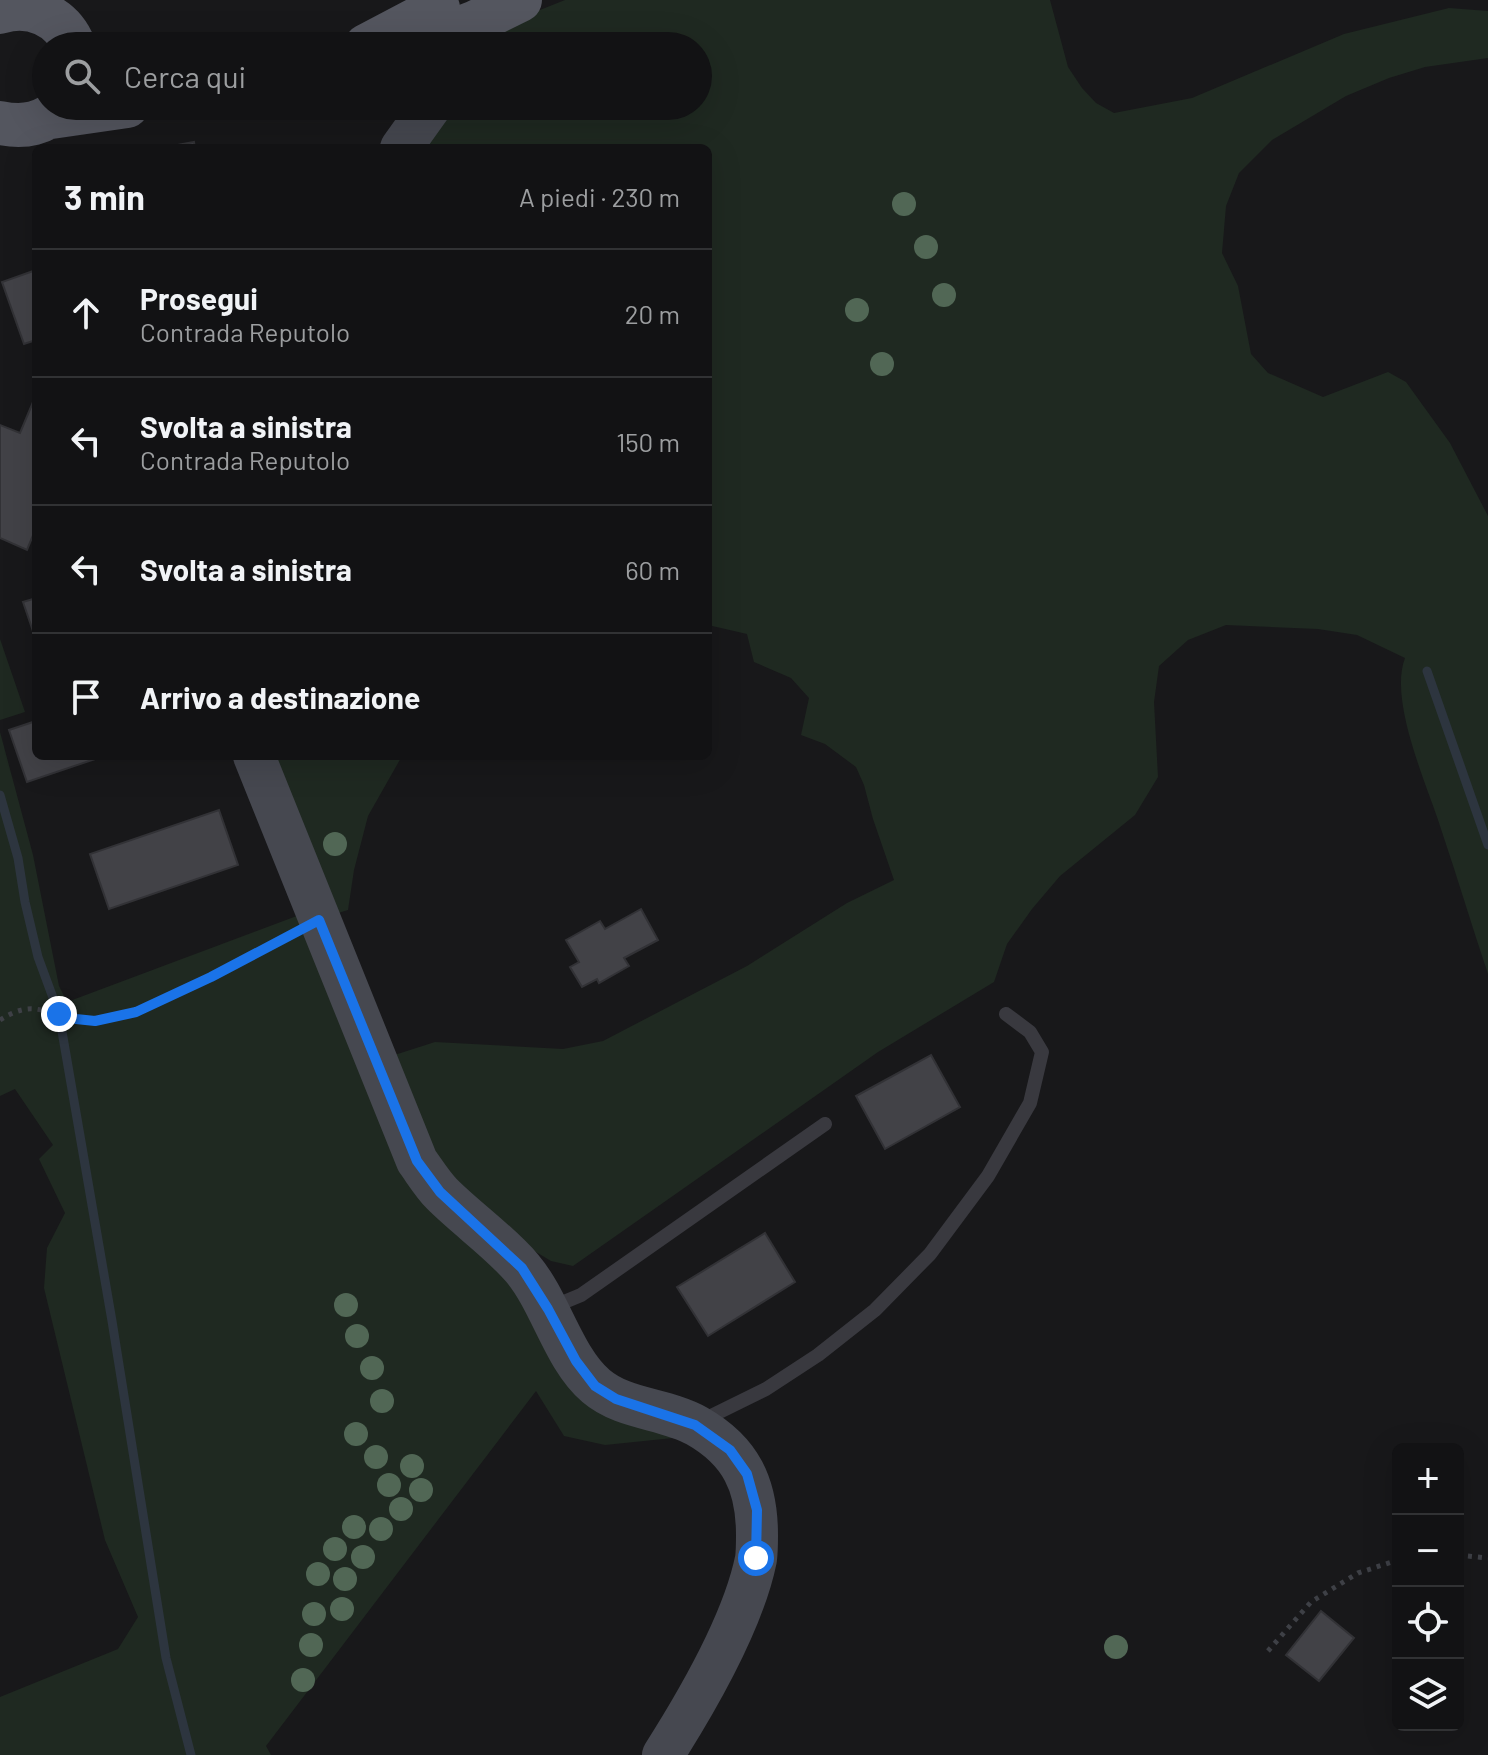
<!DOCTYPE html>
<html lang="it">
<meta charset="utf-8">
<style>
:root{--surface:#121214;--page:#1f2022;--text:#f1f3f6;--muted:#9c9ea0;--line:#313234}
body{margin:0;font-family:Barlow,sans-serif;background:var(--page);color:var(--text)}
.controls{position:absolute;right:24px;bottom:24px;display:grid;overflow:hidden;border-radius:12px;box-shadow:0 8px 32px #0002}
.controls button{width:72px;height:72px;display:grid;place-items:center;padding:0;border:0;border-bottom:2px solid var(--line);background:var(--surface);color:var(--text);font:40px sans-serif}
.stop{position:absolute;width:24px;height:24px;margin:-18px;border:6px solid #1a73e8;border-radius:50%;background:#fff}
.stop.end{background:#1a73e8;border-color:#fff;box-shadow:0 2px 8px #0008}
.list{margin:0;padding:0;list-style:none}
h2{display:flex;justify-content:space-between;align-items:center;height:104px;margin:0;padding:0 32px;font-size:34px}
h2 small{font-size:26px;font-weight:400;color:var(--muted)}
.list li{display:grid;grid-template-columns:52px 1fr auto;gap:24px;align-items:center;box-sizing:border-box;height:128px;padding:0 32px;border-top:2px solid var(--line)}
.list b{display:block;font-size:30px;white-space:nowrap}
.list p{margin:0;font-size:26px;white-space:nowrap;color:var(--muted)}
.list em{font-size:26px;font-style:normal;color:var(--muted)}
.icon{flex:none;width:44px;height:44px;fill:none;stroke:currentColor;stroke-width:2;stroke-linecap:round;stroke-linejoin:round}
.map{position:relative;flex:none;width:1488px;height:1755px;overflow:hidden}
.search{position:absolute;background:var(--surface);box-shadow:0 8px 32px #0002;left:32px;top:32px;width:680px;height:88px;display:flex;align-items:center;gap:20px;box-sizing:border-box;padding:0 28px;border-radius:44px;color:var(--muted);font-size:30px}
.panel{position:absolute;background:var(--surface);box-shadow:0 8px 32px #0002;left:32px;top:144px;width:680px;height:616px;border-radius:12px}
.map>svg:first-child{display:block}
</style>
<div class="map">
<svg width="1488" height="1755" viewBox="0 0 1488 1755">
<rect width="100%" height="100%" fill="#18181a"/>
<!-- green -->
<path fill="#1f2921" d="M 565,0 L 1050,0 L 1068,67 L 1082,88 L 1096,103 L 1114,113 L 1192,98 L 1344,34 L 1449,8 L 1488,11 L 1488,58 L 1425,67 L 1389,78 L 1346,96 L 1272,140 L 1239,173 L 1226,206 L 1222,253 L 1238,286 L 1251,354 L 1268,373 L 1323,397 L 1388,372 L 1406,382 L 1450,443 L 1488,516 L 1488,974 C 1472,927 1458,879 1442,832 C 1429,789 1388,702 1405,658 L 1357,635 L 1318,629 L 1226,625 L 1188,640 L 1159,666 L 1154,702 L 1158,777 L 1135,815 L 1060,876 L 1032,909 L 1007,944 L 994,982 L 878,1052 L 573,1266 L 551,1261 L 471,1213 L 382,1059 L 435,1042 L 563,1049 L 603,1041 L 747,966 L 847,903 L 894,880 L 873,819 L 864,785 L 856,767 L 825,744 L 801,735 L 809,698 L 791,678 L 754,662 L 747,634 L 708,625 L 708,148 L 426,148 L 449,106 L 698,106 L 698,46 L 466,46 L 482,33 Z
M 0,639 L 25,712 L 0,720 Z
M 0,732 L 33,855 L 59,986 L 67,1002 L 302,914 L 497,1263 L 540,1326 L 705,1446 L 673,1438 L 605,1445 L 564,1436 L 536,1391 L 266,1746 L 271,1755 L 0,1755 L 0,1697 L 118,1649 L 138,1617 L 105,1540 L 44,1288 L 47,1248 L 65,1213 L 39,1159 L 53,1145 L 15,1089 L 0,1096 Z
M 264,756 L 402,756 L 368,816 L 354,870 L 348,910 L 335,914 Z"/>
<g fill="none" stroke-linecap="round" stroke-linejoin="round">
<!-- stream -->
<path stroke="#2d353f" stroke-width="9" d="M 1427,671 L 1488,845
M 0,795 L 18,858 L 25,902 L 38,957 L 59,1014 L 112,1321 L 166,1658 L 191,1755"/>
</g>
<!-- building -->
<path fill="#424247" stroke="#323236" stroke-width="2" d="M 194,142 L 195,148 L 161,148 Z
M 36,270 L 36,340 L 24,344 L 2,282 Z
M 36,395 L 36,528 L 27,550 L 0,538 L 0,425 L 20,433 Z
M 36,598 L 36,640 L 23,602 Z
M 36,721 L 36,756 L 104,756 L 27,782 L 9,730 Z
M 219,810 L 238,865 L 109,909 L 90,854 Z
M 641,909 L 658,940 L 624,958 L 629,966 L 599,983 L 597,979 L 582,987 L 570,967 L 579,962 L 566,940 L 600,921 L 605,929 Z
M 931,1055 L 960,1107 L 885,1149 L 856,1096 Z
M 765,1233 L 795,1282 L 708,1336 L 677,1287 Z
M 1321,1611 L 1354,1638 L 1319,1681 L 1286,1655 Z"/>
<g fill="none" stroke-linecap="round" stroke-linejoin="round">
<!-- path -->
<path stroke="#3e4046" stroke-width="5" stroke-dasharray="4 6" stroke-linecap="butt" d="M 0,1020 C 33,999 42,1013 76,1019 C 90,1022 106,1021 119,1017 C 137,1012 154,1004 171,996 C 210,978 249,957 287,936
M 1458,1555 L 1488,1558
M 1268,1651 L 1311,1602 L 1358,1573 L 1398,1560"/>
<!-- lane -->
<path stroke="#39393f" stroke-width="14" d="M 552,1307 L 581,1295 L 825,1124
M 699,1422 L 766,1389 L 818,1355 L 875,1310 L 930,1254 L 988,1176 L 1030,1103 L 1042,1052 L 1030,1032 L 1006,1014"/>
<!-- secondary -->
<path stroke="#464850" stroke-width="42" d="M 401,148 L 431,106
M 254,756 L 417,1161 C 425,1172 433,1185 442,1194 C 468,1220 499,1241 522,1268 C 551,1302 563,1358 596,1386 C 624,1410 665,1408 697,1426 C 741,1451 757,1485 757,1535 C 757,1542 757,1551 756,1559 C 743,1623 698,1700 663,1755"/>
<!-- primary -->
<path stroke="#54565f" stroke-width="44" d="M 0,12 C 30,2 62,16 74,46
M 366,46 L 438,8
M 414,46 L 476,22 L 520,0
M 51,117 L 127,106
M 0,123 C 25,128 44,124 63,106"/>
</g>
<!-- trees -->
<g fill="#516755">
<circle cx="904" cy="204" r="12"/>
<circle cx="926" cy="247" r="12"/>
<circle cx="944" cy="295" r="12"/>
<circle cx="857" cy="310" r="12"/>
<circle cx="882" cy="364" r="12"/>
<circle cx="335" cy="844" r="12"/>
<circle cx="346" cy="1305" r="12"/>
<circle cx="357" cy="1336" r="12"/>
<circle cx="372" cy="1368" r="12"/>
<circle cx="382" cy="1401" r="12"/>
<circle cx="356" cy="1434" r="12"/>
<circle cx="376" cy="1457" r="12"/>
<circle cx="412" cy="1466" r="12"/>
<circle cx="389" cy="1485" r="12"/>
<circle cx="421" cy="1490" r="12"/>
<circle cx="401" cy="1509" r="12"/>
<circle cx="354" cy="1527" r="12"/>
<circle cx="381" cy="1529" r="12"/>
<circle cx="335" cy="1549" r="12"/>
<circle cx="363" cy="1557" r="12"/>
<circle cx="318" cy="1574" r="12"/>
<circle cx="345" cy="1579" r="12"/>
<circle cx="342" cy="1609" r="12"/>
<circle cx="314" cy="1614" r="12"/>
<circle cx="311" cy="1645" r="12"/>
<circle cx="1116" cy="1647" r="12"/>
<circle cx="303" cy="1680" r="12"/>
</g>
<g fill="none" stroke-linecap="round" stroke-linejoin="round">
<!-- route -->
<path stroke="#1a73e8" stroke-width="10" d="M 59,1014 L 76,1019 L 95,1021 L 136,1012 L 211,977 L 319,920 L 417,1161 L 440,1192 L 522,1268 L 548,1309 L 576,1361 L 595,1386 L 616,1399 L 695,1425 L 730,1450 L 747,1474 L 757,1510 L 756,1558"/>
</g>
</svg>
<div class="controls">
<button>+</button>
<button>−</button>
<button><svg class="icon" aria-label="locate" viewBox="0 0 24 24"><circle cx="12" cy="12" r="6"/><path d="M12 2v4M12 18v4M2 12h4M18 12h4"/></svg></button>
<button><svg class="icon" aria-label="layers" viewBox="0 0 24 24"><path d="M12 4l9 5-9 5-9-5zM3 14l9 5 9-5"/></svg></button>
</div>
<div class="stop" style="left:756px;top:1558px"></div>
<div class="stop end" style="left:59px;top:1014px"></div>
<div class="search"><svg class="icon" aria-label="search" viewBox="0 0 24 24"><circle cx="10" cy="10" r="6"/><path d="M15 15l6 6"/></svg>Cerca qui</div>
<section class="panel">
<h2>3 min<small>A piedi · 230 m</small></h2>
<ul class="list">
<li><svg class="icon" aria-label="ahead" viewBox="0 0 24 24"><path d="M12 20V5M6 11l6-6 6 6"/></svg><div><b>Prosegui</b><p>Contrada Reputolo</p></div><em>20 m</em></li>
<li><svg class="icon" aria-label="left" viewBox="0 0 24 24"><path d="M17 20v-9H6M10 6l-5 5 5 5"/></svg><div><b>Svolta a sinistra</b><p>Contrada Reputolo</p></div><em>150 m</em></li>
<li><svg class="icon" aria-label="left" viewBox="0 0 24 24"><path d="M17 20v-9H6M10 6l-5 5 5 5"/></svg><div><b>Svolta a sinistra</b></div><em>60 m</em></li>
<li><svg class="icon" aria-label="arrive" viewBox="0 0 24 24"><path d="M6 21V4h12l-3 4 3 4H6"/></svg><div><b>Arrivo a destinazione</b></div></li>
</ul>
</section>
</div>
